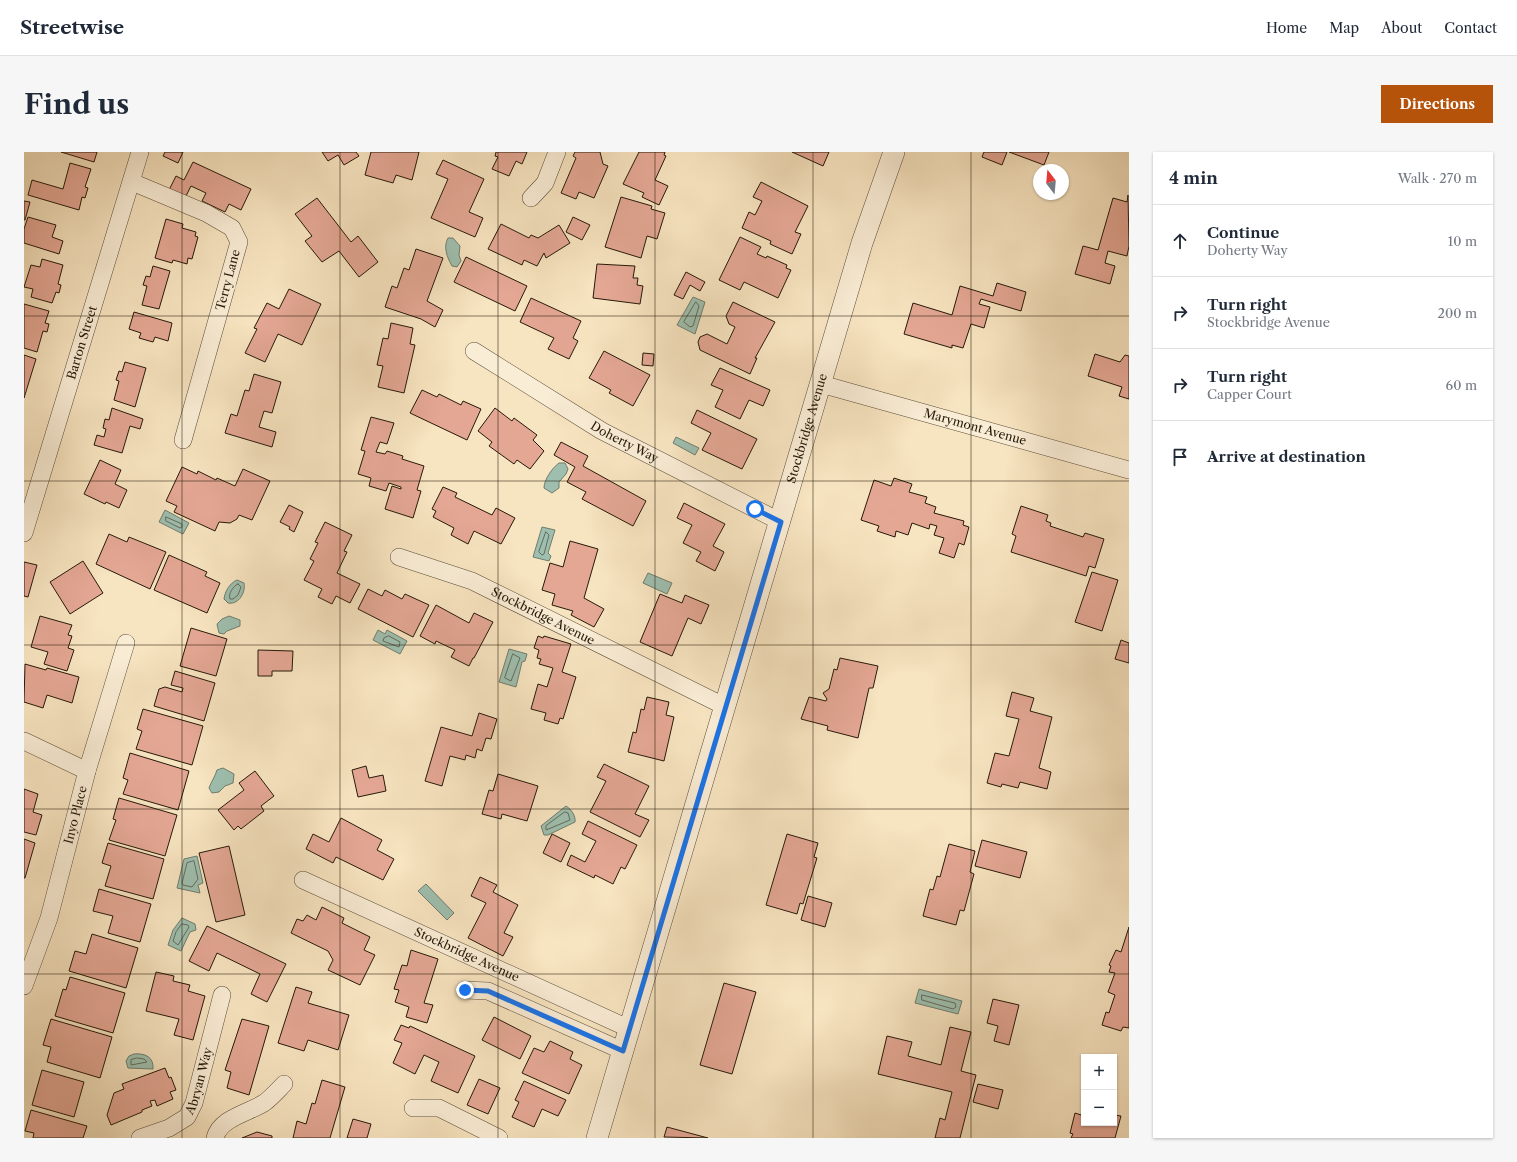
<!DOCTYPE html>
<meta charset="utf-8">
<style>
:root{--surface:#fff;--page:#f6f6f7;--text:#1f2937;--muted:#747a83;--line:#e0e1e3;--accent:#b45309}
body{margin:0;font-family:"Libre Caslon Text",serif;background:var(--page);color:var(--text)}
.controls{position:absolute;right:12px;bottom:12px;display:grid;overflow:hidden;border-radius:0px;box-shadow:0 1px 3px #0004}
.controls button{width:36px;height:36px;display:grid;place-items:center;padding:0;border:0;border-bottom:1px solid var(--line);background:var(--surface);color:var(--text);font:20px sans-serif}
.compass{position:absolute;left:1009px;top:12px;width:36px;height:36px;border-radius:50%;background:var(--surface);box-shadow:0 1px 3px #0004;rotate:344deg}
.stop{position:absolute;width:12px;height:12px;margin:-9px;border:3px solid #1a73e8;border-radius:50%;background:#fff}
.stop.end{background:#1a73e8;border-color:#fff;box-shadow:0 1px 4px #0008}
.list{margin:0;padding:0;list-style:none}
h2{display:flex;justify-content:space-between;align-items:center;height:52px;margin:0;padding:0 16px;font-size:17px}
h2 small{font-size:13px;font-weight:400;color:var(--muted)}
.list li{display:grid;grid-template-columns:26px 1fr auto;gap:12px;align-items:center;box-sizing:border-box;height:72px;padding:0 16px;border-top:1px solid var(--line)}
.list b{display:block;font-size:15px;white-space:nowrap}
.list p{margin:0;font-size:13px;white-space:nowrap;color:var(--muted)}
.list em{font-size:13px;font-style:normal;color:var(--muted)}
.icon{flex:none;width:22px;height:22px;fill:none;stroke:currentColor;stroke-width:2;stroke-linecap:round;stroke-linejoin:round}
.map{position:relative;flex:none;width:1105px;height:986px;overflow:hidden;border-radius:0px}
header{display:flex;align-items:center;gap:24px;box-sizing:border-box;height:56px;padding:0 20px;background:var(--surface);border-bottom:1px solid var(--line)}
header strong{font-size:19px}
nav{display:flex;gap:22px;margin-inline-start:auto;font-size:14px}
.intro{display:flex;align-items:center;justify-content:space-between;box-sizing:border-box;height:96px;padding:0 24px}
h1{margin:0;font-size:28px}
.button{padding:10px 18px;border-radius:0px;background:var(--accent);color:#fff;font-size:14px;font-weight:700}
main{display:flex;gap:24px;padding:0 24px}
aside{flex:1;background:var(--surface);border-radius:0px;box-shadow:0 1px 3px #0004}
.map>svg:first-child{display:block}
</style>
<header>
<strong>Streetwise</strong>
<nav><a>Home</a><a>Map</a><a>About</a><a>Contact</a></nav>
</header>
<div class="intro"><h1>Find us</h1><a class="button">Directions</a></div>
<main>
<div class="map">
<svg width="1105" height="986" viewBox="0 0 1105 986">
<rect width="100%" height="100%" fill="#f7e4c0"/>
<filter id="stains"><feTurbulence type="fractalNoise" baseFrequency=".005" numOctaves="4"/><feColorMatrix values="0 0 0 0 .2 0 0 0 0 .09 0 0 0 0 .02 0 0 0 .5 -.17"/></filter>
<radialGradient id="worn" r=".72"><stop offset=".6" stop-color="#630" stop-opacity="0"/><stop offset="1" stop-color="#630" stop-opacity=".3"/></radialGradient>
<!-- water -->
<path fill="#9ebfaf" stroke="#6e7d6d" d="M 424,86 L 429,86 L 436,94 L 435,103 L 437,109 L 433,115 L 428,114 C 423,105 419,95 424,86 Z
M 669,145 L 681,150 L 671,182 L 653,173 Z
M 652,285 L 675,296 L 671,303 L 649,291 Z
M 535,311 L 541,311 L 544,317 L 542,322 L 535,330 L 535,336 L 528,341 L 520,336 C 520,328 528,316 535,311 Z
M 141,358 L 165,371 L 159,382 L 135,370 Z
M 518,375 L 531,378 L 524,401 L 527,404 L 525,409 L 509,405 Z
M 624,421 L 648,431 L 643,442 L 619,431 Z
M 213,428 L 220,431 C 222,440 215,453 204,451 L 200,447 C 201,439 206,431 213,428 Z
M 205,464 L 216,468 L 216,474 L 203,479 L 200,482 L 195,481 L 193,472 L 198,467 Z
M 354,478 L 361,482 L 363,478 L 383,489 L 376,502 L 349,488 Z
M 485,497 L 503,502 L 501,509 L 498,510 L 492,535 L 475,530 Z
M 199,616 L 210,622 L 209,631 L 201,634 L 195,640 L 188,641 L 185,636 C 187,630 191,625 193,618 Z
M 542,654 C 547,657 552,664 551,670 L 524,683 L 520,683 L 517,674 Z
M 173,704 L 179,731 L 174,733 L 176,741 L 153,736 L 160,707 Z
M 402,732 L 430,761 L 423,768 L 394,739 Z
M 158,766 L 171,772 L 172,778 L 166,780 L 157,799 L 144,793 L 149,778 Z
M 895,837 L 938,849 L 934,862 L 891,851 Z
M 110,902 C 121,901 130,905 129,917 L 104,916 L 102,909 L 105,904 Z"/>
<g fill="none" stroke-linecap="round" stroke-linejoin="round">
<!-- shore -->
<path stroke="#626c5c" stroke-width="1" d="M 672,150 L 675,154 L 669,174 L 666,175 L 660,170 Z
M 142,365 L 158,372 L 158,375 L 156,376 L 142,369 Z
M 522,380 L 525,383 L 520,402 L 518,403 L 515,400 Z
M 214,432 L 217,435 L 214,443 L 209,447 L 206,447 C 204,442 209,434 214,432 Z
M 365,484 L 376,490 L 375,495 L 359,489 L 360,486 Z
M 489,502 L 496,506 L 487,529 L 481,526 Z
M 541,660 L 544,661 L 546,668 L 522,678 L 522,674 Z
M 170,709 L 174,727 L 168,735 L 159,733 L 158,731 L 163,711 Z
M 158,772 L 164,773 L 165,775 L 154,793 L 149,789 L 152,780 Z
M 898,843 L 931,851 L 932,855 L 929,857 L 898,848 Z
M 113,906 L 120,907 L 123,910 L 107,913 L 107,908 Z"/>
</g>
<!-- building -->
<path fill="#e4a794" stroke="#261909" d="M 37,0 L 73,0 L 70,10 Z
M 141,0 L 159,0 L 154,11 L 139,4 Z
M 298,0 L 332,0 L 335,4 L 320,13 L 314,3 L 304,9 Z
M 347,0 L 395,0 L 388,28 L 372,23 L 369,31 L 341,23 Z
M 472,0 L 503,0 L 498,12 L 492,9 L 485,24 L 468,17 L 474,5 L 471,4 Z
M 551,0 L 576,0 L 579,12 L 584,14 L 570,46 L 555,40 L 552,47 L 537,41 L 552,6 L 549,4 Z
M 615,0 L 641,0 L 640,3 L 642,4 L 631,28 L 644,34 L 635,53 L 618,45 L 620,41 L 599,32 Z
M 768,0 L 805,0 L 799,14 Z
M 960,0 L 983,0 L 978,13 L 958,5 Z
M 985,0 L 1025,0 L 1020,13 Z
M 419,8 L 460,27 L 445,60 L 459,66 L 451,85 L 407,66 L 424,27 L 412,22 Z
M 169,10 L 227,37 L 217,58 L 205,52 L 201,60 L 178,49 L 182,41 L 167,34 L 161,46 L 145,38 L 152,24 L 160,28 Z
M 46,11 L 67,17 L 61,35 L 64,36 L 61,46 L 58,45 L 55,58 L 4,43 L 8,28 L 39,37 Z
M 737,30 L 784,54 L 771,80 L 777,82 L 768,102 L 746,92 L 747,89 L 718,76 L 725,60 L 731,63 L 738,49 L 729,45 Z
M 1104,43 L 1105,94 L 1103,104 L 1084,99 L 1081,111 L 1091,114 L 1086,132 L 1051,122 L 1059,94 L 1074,98 L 1089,46 L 1103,50 Z
M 597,45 L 628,54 L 627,57 L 641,61 L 633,87 L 623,84 L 617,106 L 581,95 Z
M 293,46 L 327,90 L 334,84 L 354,110 L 335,125 L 315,99 L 298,110 L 281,89 L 288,84 L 271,62 Z
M 0,49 L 6,50 L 1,68 L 0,68 Z
M 4,65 L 32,73 L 28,85 L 39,89 L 35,102 L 0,91 L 0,77 Z
M 549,65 L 566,73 L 558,88 L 542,80 Z
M 142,67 L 159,72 L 158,76 L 172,80 L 171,84 L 174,85 L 168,107 L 164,106 L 163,112 L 149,108 L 148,111 L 131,106 Z
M 477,72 L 505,86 L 507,83 L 514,86 L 535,73 L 546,91 L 522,106 L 520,101 L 513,114 L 500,108 L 498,113 L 464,97 Z
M 716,85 L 737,95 L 733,102 L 742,106 L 743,104 L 763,113 L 762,116 L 767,118 L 754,146 L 720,130 L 716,138 L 695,128 Z
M 392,97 L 419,106 L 403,149 L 419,158 L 411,175 L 397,167 L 361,155 L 368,134 L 373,136 L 380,116 L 385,118 Z
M 442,105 L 503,134 L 491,159 L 430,130 Z
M 18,107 L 39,113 L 34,132 L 37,133 L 35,141 L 32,140 L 28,151 L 7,145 L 9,137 L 0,135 L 7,113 L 16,115 Z
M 573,112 L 611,114 L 609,126 L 614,126 L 613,133 L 619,134 L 616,152 L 569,146 Z
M 129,114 L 146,119 L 135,157 L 118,153 L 123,134 L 119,133 L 122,124 L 126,125 Z
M 662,120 L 681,130 L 676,139 L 666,133 L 659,147 L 650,143 Z
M 973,131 L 1002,140 L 997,159 L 957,147 L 955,152 L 966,155 L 960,176 L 947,172 L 939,196 L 928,193 L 928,196 L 880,182 L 889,151 L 928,163 L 936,134 L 969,144 Z
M 265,137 L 297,152 L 278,193 L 254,182 L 241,210 L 221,201 L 233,177 L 230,176 L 243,151 L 255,157 Z
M 507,146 L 557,169 L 549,186 L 554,189 L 545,207 L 524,197 L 530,186 L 496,170 Z
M 709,150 L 751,170 L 731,206 L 733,206 L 726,222 L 676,198 L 674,190 L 676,185 L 683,182 L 703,192 L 711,175 L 705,172 L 702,164 Z
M 0,152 L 25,159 L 21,171 L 25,172 L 23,180 L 19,179 L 13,200 L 0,196 Z
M 110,160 L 148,171 L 144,189 L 131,185 L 129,190 L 115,186 L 117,181 L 105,177 Z
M 367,171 L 389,176 L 386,192 L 391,193 L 380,241 L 354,235 L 359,214 L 353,213 L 359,186 L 364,187 Z
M 580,199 L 626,223 L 609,254 L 585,241 L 587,238 L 565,226 Z
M 619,201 L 630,202 L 629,214 L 618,213 Z
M 1071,202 L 1096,210 L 1101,203 L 1105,204 L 1105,247 L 1095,244 L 1098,235 L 1064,224 Z
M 0,203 L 12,207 L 0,246 Z
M 101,210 L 122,216 L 111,255 L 90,248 L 95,229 L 92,228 L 95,219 L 98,220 Z
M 696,216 L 746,238 L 739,254 L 725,248 L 716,267 L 691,255 L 699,238 L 687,233 Z
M 230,222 L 257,230 L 248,261 L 240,259 L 235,275 L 252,280 L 248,295 L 201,281 L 207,262 L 213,264 L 221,238 L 225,239 Z
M 398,238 L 413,245 L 415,242 L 437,253 L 439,249 L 457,257 L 443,288 L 386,261 Z
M 88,256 L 119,267 L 116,277 L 106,274 L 98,301 L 70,293 L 73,283 L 80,285 L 82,277 L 79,276 L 81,267 L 85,268 Z
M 471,256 L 488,269 L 490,266 L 513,283 L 509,288 L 520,299 L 506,317 L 493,308 L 490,312 L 465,294 L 468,290 L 454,279 Z
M 673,258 L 733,287 L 718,317 L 678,298 L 687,281 L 667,271 Z
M 347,265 L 370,271 L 363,292 L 356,290 L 352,300 L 361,302 L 363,299 L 379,304 L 378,307 L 400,314 L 393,338 L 397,339 L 389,366 L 361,357 L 368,334 L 377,337 L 377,335 L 365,331 L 362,339 L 345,334 L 347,326 L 334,322 L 341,299 L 337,298 Z
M 537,290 L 564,304 L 559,314 L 622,349 L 609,374 L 558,347 L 562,340 L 543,330 L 551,315 L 530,303 Z
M 76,308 L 97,318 L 91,332 L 103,338 L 95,356 L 82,350 L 81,352 L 60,342 Z
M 158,315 L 173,322 L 174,319 L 192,328 L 193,326 L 211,334 L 219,317 L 246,329 L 228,368 L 215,363 L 213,367 L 206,371 L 195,370 L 191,379 L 150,360 L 153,354 L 142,349 Z
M 870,326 L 888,332 L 885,340 L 903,345 L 901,351 L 912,355 L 910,361 L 940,369 L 939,373 L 945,375 L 940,393 L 935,391 L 930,406 L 915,401 L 920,386 L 910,383 L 913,374 L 906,372 L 905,377 L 888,371 L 884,383 L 872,379 L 871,385 L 853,379 L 855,374 L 837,368 L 850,328 L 867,334 Z
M 419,335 L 433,341 L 431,345 L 468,363 L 472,356 L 491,366 L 477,392 L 450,379 L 444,392 L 427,383 L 430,376 L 409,365 L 412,359 L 408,357 Z
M 660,351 L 701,372 L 689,394 L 700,400 L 691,419 L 672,409 L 677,400 L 659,391 L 668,373 L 653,366 Z
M 265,353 L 279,360 L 270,380 L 265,377 L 266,375 L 256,370 Z
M 997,354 L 1024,363 L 1022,369 L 1027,371 L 1026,374 L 1059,385 L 1061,381 L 1080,387 L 1071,416 L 1065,414 L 1062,424 L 987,400 L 992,384 L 988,382 Z
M 301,370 L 328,383 L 320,399 L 323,400 L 313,421 L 336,432 L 326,451 L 312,444 L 308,452 L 294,445 L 298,437 L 280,428 L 290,409 L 286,407 L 294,391 L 291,390 Z
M 85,382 L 103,390 L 105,385 L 142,400 L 126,437 L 72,412 Z
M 546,389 L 574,397 L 560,446 L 580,457 L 570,475 L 547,463 L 549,459 L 528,453 L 531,442 L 518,438 L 526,411 L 539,415 Z
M 145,403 L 183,420 L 181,424 L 196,431 L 183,461 L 130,438 Z
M 59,409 L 79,441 L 46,462 L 26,430 Z
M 0,410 L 13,413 L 4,445 L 0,444 Z
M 1068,420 L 1094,428 L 1078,479 L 1051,470 Z
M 344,437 L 358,444 L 361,438 L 378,447 L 381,442 L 405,453 L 389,485 L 334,457 Z
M 636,442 L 658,451 L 661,443 L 685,453 L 677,472 L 664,466 L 648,504 L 616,490 Z
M 412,453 L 445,471 L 450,461 L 469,470 L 450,506 L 449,506 L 445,514 L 427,505 L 431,498 L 412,489 L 411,492 L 396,484 Z
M 16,464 L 48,473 L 44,483 L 48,484 L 44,496 L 50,498 L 43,519 L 20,512 L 24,500 L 7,495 Z
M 167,476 L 203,487 L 192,524 L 156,514 Z
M 514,484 L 519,486 L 520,484 L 547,492 L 538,520 L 552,525 L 539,567 L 536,566 L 534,572 L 520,568 L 522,561 L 507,557 L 514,532 L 523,535 L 529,516 L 515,512 L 517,507 L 513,506 L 515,498 L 510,496 Z
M 1097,488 L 1105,491 L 1105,511 L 1091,507 Z
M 234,498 L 269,499 L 268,519 L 248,519 L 248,524 L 234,524 Z
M 816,506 L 854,514 L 849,536 L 845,536 L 834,586 L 803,578 L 804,574 L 777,567 L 785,545 L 802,549 L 803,547 L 799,541 L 805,537 L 810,517 L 813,518 Z
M 1,512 L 22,518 L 23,516 L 55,525 L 48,551 L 23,543 L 19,556 L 0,550 Z
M 151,519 L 191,531 L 180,569 L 130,554 L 135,537 L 141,535 L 158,540 L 159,536 L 147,533 Z
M 988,540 L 1010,546 L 1006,559 L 1028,565 L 1015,616 L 1027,620 L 1023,637 L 996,630 L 994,636 L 978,632 L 977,635 L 963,631 L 971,601 L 985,604 L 995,567 L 982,564 Z
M 623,545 L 645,550 L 642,563 L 650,565 L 640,609 L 604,600 L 609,580 L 612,581 L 617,557 L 620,558 Z
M 119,557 L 179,574 L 168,613 L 112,597 L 118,579 L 113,577 Z
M 455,561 L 473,567 L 467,587 L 462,586 L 458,599 L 453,597 L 451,606 L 442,603 L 441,608 L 426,604 L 418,634 L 401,629 L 417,575 L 448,584 Z
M 106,601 L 165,619 L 154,658 L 99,642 L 104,628 L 99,626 Z
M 580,612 L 625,634 L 611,662 L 625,668 L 616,685 L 566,660 L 582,629 L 573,625 Z
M 342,614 L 345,626 L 359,623 L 362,639 L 334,645 L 328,618 Z
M 231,619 L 250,644 L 237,654 L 240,659 L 217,677 L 214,674 L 210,678 L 194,658 L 220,638 L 215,631 Z
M 474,622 L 514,634 L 503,669 L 478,662 L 477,667 L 458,662 L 465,638 L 469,639 Z
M 0,637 L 14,642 L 9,660 L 18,663 L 12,683 L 0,680 Z
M 95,646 L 153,663 L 141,704 L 85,688 L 92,668 L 89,667 Z
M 317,666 L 358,688 L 353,698 L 370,707 L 359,728 L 312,705 L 309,711 L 282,697 L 289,682 L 305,690 Z
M 564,669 L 613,693 L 601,717 L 597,715 L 589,732 L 571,723 L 570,726 L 543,713 L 547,703 L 561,710 L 572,689 L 558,682 Z
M 528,682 L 546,691 L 537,710 L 519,701 Z
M 763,682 L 794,691 L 790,705 L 793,706 L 779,752 L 776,751 L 773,762 L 742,753 Z
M 0,687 L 11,691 L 1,726 L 0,726 Z
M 958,688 L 1003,700 L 996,726 L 951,714 Z
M 84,691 L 140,707 L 129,747 L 81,734 L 87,714 L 78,711 Z
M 925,692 L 951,699 L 946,720 L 950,722 L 940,759 L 936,758 L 932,773 L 899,764 L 906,737 L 909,738 L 913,724 L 916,725 Z
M 205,694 L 221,763 L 192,770 L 175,701 Z
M 456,725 L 473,733 L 469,740 L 494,753 L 480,781 L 489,785 L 479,804 L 444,786 L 462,751 L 447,744 Z
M 75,737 L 127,752 L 116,790 L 84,781 L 89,764 L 69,759 Z
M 784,744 L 808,751 L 801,775 L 777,768 Z
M 298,755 L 320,766 L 318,771 L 346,785 L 340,798 L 351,803 L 336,833 L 304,818 L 309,808 L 304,799 L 267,781 L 273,767 L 279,769 L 283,763 L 292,768 Z
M 183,774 L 262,812 L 243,850 L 227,842 L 236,822 L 193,801 L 185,819 L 165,809 Z
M 1105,775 L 1105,876 L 1099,875 L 1097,879 L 1078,873 L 1082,860 L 1085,861 L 1091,843 L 1084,840 L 1091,821 L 1085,820 L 1087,814 L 1085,813 L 1092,798 L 1097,800 Z
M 68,782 L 114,796 L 102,836 L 45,819 L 51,799 L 62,802 Z
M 387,798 L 414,807 L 400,851 L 409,853 L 403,871 L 382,865 L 385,855 L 371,850 L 375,838 L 370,837 L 378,813 L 383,814 Z
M 132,820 L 150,824 L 149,829 L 166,833 L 164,839 L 181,844 L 169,888 L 150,883 L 155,867 L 122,859 Z
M 46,825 L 101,841 L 89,881 L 31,864 L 39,837 L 42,838 Z
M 700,831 L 732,840 L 708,922 L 676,913 Z
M 272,835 L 288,840 L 284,851 L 325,863 L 314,898 L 284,888 L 280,899 L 254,891 Z
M 969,847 L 995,853 L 985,893 L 970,889 L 974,874 L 963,871 Z
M 470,865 L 507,884 L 496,907 L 458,888 Z
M 27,867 L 88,885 L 76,926 L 23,910 L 27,895 L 19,893 Z
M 218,867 L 245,874 L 225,943 L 203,936 L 207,920 L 201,918 Z
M 377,873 L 385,876 L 386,874 L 451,904 L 434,941 L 407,929 L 415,910 L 400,903 L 391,922 L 369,911 L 378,891 L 370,888 Z
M 926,875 L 947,880 L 937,919 L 952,923 L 936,986 L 911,986 L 916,966 L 921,968 L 928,940 L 854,922 L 863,884 L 888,890 L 884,904 L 917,913 Z
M 526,889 L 549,900 L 546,907 L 558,913 L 545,942 L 498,921 L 510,896 L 520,900 Z
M 141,916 L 145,926 L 147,925 L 152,938 L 146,940 L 149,947 L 133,954 L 131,948 L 126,949 L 128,954 L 118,958 L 118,960 L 87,973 L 83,963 L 90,941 L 100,937 L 98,932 Z
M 18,918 L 60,930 L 50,965 L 8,953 Z
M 455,927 L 476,936 L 464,962 L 443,953 Z
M 298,928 L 321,935 L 306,986 L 269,986 L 273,969 L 282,972 L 288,951 L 291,952 Z
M 500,929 L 542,948 L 534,964 L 518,957 L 510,975 L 488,965 L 495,950 L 491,948 Z
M 954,932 L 979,938 L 974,957 L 949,950 Z
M 1060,955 L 1060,971 L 1090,971 L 1090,963 L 1097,964 L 1091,986 L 1047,986 L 1049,982 L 1046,981 L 1051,961 L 1057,963 Z
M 7,958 L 63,974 L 59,986 L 9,986 L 10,981 L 1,979 Z
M 329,967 L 347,972 L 343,986 L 323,986 Z
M 643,975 L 684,986 L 640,985 Z
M 233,980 L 248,984 L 248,986 L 218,986 Z"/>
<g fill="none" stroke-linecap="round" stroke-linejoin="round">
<!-- minor casing -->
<g stroke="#5a4c37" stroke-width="18">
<g id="minor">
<path d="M 108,30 L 182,61 L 208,76 L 215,90 L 159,288"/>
<path d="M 507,46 L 521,31 L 533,0"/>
<path id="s1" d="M 450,199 L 578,279 L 757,370"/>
<path id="s2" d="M 797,232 L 1105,318"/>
<path id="s3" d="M 0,381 L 116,0"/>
<path id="s4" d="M 375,405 L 448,429 L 702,555"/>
<path d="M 0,589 L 63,619"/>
<path id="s5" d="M 279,728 L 606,877"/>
<path id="s6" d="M 0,834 L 25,766 L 63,619 L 102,491"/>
<path d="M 441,838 L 464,839 L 599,899"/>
<path d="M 389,956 L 415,956 L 475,986"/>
<path id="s7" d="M 116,986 L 145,976 L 163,965 L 170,951 L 198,843"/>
<path d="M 191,986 C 196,966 224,961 240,951 C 247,946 254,938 260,932"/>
</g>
</g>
<!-- tertiary casing -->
<g stroke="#5a4c37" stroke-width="22">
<g id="tertiary">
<path id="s8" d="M 573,986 L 838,91 L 870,0"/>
</g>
</g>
<!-- minor -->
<use href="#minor" stroke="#faedd6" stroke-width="17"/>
<!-- tertiary -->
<use href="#tertiary" stroke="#faedd6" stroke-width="21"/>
</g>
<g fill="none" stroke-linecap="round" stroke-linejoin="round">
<!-- route -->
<path stroke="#1a73e8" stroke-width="5" d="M 441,838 L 464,839 L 599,899 L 757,370 L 731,357"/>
</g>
<!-- grid -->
<path fill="none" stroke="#261909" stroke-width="1" stroke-opacity="0.55" d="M 158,0 L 158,986M 316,0 L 316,986M 474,0 L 474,986M 631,0 L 631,986M 789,0 L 789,986M 947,0 L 947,986M 0,164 L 1105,164M 0,329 L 1105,329M 0,493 L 1105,493M 0,657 L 1105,657M 0,822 L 1105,822"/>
<g text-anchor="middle" stroke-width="4" stroke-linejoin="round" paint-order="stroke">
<!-- street labels -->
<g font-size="12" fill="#261909" stroke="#faedd6">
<text transform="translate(204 128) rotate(-75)" y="4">Terry Lane</text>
<text dy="4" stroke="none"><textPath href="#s3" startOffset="199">Barton Street</textPath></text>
<text dy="4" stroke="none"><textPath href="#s2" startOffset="160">Marymont Avenue</textPath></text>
<text dy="4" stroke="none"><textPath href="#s8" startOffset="740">Stockbridge Avenue</textPath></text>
<text dy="4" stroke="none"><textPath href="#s1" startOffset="176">Doherty Way</textPath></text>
<text dy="4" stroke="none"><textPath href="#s4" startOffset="156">Stockbridge Avenue</textPath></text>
<text dy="4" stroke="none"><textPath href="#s6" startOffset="179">Inyo Place</textPath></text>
<text dy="4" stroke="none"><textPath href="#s5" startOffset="180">Stockbridge Avenue</textPath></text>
<text dy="4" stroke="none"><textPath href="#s7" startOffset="90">Abryan Way</textPath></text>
</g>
</g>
<rect width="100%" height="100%" filter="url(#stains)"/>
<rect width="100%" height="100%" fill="url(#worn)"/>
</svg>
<div class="controls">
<button>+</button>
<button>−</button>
</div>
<svg class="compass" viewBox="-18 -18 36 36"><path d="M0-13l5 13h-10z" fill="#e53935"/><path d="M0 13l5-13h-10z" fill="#747a83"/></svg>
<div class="stop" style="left:731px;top:357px"></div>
<div class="stop end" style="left:441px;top:838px"></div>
</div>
<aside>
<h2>4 min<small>Walk · 270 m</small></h2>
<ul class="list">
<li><svg class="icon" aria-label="ahead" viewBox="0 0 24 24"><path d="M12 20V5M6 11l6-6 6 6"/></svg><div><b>Continue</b><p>Doherty Way</p></div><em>10 m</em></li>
<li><svg class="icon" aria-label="right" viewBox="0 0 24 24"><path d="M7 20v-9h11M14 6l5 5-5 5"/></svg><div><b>Turn right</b><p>Stockbridge Avenue</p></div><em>200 m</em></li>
<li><svg class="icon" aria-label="right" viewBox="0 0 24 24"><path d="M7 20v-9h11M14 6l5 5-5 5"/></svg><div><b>Turn right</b><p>Capper Court</p></div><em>60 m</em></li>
<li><svg class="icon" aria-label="arrive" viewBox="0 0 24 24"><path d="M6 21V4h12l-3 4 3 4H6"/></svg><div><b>Arrive at destination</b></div></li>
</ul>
</aside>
</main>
